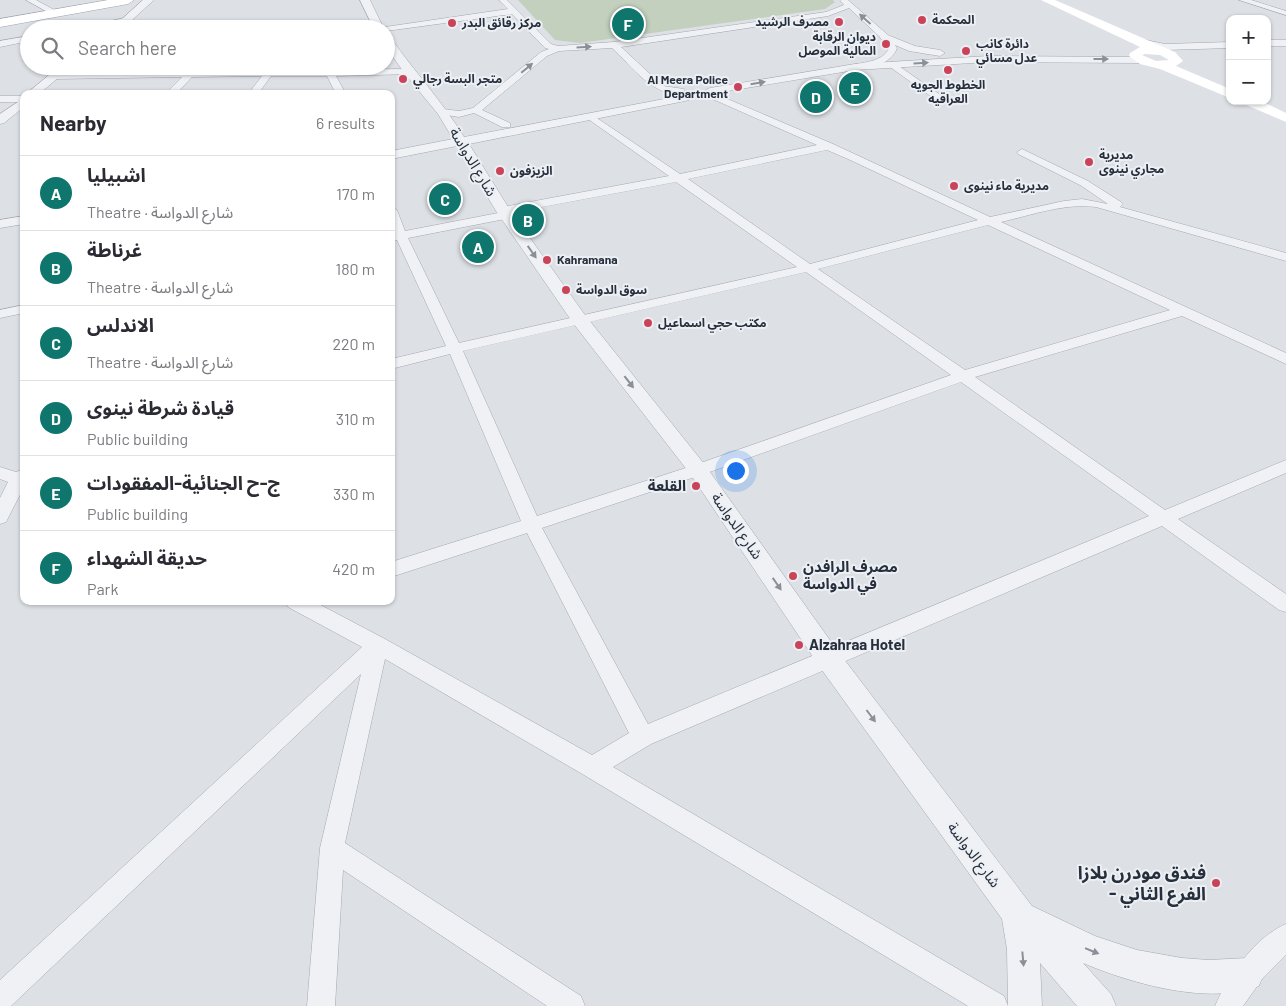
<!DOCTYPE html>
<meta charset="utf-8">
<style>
:root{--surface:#fff;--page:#f2f2f3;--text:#2b2b33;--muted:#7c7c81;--line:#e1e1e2;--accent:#0f766e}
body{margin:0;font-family:Barlow,"Noto Sans Arabic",sans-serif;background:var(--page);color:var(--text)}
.controls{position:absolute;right:15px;top:15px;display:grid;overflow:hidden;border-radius:10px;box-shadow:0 1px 4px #0004}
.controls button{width:45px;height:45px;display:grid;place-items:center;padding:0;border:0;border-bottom:1px solid var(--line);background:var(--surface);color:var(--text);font:25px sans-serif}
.you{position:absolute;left:735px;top:470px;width:18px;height:18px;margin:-12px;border:4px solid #fff;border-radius:50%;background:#1a73e8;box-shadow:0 0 0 8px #1a73e833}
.badge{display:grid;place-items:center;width:32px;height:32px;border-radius:50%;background:var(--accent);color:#fff;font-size:16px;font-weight:700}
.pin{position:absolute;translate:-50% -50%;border:2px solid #fff;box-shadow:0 1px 5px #0006}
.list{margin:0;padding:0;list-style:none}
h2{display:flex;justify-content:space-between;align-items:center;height:65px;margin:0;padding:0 20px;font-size:21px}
h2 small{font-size:16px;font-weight:400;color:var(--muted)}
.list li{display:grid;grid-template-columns:32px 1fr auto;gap:15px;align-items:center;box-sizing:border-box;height:75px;padding:0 20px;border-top:1px solid var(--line)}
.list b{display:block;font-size:19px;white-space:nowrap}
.list p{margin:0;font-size:16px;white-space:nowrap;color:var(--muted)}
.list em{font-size:16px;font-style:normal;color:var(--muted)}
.icon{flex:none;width:28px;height:28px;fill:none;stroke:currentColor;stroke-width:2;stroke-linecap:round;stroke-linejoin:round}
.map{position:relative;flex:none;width:1286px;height:1006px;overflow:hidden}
.search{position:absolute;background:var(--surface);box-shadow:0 1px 4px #0004;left:20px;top:20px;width:375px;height:55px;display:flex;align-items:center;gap:12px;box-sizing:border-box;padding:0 18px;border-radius:28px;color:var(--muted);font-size:19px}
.panel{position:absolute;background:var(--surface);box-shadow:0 1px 4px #0004;left:20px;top:90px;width:375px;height:515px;border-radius:10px}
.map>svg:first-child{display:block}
</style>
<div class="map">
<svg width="1286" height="1006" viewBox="0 0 1286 1006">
<rect width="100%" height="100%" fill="#dde1e6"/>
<!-- green -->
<path fill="#c3d0be" d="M 518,0 L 833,0 L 835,2 L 825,9 L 580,43 L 555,40 Z"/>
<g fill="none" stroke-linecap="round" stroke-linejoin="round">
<!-- minor casing -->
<g stroke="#a3a8b0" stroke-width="1">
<path id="minor" d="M 26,0 L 36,0 L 60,13 L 53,15 Z
M 499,0 L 507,0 L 551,44 L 558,46 L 614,42 L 826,12 L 844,5 L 840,0 L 848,0 L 888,35 L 897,48 C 892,64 867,71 852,69 L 852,65 C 864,62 883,62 889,48 L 882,39 L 849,8 L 828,16 L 621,47 L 663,86 L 684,89 L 684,93 C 654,99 632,66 612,48 L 559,51 L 547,56 L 482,110 L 510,123 L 510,127 L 502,127 L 474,113 L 459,117 L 440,114 L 438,112 L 443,109 L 459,111 L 473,108 L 541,52 L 549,49 L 545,48 L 512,14 L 386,31 L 386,29 L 381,29 L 385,27 L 508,9 Z
M 1239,0 L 1251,0 L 1286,11 L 1286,15 Z
M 129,17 L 133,19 L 132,21 L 92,29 L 75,29 Z
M 29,36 L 29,41 L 0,47 L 0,41 Z
M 893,62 L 942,96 L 942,100 L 936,100 L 890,67 L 890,63 Z
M 409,69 L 412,70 L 412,74 L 336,76 L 346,94 L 336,94 L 327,76 L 271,76 L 258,94 L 248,94 L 262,76 L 192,77 L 176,94 L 165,94 L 182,77 L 54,79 L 49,76 L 54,73 Z
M 711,92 L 833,144 L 990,217 L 1064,201 L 1082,199 L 1108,204 L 1080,185 L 1018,154 L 1017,152 L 1022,149 L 1088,181 L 1121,202 L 1123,204 L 1120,207 L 1286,253 L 1286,261 L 1096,207 C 1064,203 1032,215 1001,222 L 1286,353 L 1286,364 L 1182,316 L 975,377 L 1165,510 L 1286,460 L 1286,473 L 1178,519 L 1286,594 L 1286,612 L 1279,610 L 1162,526 L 651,744 L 613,767 L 1004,996 L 1008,1006 L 968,1006 L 584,775 L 385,659 L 345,843 L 581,996 L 585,1006 L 547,1006 L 343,870 L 335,1006 L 307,1006 L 320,848 L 361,674 L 11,1006 L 0,1006 L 0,980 L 362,647 L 288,607 L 285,601 L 313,601 L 385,639 L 592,755 L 629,733 L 527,533 L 391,577 L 391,562 L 521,521 L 450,354 L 391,369 L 391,359 L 446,346 L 397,240 L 391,240 L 391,234 L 394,233 L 391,226 L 391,207 L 397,210 L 405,231 L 498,213 L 499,209 L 503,207 L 669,176 L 588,119 L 586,117 L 591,114 L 680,174 L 817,145 L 708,97 L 706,95 ZM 827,150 L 848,159 L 978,220 L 810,264 L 688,179 ZM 676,182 L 797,267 L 459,343 L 408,238 L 505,219 L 509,218 L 510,213 ZM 988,225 L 1170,310 L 965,370 L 818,269 ZM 806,272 L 951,375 L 692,466 L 537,516 L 463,351 ZM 961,382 L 1149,516 L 648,724 L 542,528 L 704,474 Z
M 0,96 L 24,96 L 24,102 L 0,102 Z
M 24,305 L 24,313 L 0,318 L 0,310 Z
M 0,467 L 16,472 L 24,469 L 24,487 L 6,522 L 0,524 L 0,498 L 8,482 L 0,479 Z
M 1286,924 L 1286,955 L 1263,978 L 1243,1006 L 1215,1006 C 1228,976 1255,937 1286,924 Z"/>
</g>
<!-- tertiary casing -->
<g stroke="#a3a8b0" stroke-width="1">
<path id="tertiary" d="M 143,0 L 154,0 L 122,29 L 111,29 Z
M 360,0 L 370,0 L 384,29 L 374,29 Z
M 885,34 L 915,46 L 940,50 L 945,53 L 940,56 L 909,51 L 881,39 L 880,37 Z
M 386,36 L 390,37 C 414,71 442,101 464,137 L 685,95 L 689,96 L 691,98 L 689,100 L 685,101 L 469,144 L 510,210 L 585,315 L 705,465 L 837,650 L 1032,906 L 1095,936 L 1137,950 L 1182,958 L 1209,960 L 1247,958 L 1259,962 L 1263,974 L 1259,986 C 1209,1006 1130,983 1083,963 L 1111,994 L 1116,1006 L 1077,1006 L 1040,963 L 1042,1006 L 1008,1006 L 1007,949 L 1002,919 L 819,666 L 691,475 L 573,323 L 496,211 L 457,146 L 391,159 L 391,151 L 453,139 L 438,114 L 405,74 L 386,47 Z
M 1136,38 L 1165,44 L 1230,42 L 1230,48 L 1165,50 L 1132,43 L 1132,39 Z
M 1267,40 L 1286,40 L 1286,46 L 1267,46 Z
M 989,56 L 1140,57 L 1145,60 L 1140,63 L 989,62 L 855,70 L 710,94 L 704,91 L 710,88 L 855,64 Z
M 60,66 L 72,66 L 39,94 L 26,94 Z
M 24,98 L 24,107 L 4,123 L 0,124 L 0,114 Z
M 24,216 L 24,224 L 0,228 L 0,220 Z"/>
</g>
<!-- primary casing -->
<g stroke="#9da5b2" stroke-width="1">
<path id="primary" d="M 108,0 L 134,0 L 128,4 L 0,27 L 0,19 Z"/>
</g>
<!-- minor -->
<use href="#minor" fill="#eff1f5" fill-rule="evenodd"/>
<!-- tertiary -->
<use href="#tertiary" fill="#eff1f5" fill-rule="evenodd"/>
<!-- secondary -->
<path fill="#fff" fill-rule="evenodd" d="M 1041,0 L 1055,0 L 1175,52 L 1183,61 L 1176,66 L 1230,89 L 1230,98 L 1160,69 L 1140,64 L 1129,56 L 1130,53 L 1140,47 ZM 1145,54 L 1160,55 L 1169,60 L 1156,61 L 1142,55 Z
M 1242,101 L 1261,101 L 1286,113 L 1286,122 L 1244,104 Z"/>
<!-- primary -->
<use href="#primary" fill="#fff" fill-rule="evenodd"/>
</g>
<!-- one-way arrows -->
<defs><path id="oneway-solid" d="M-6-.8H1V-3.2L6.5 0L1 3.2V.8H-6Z" transform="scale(1.25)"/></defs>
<g fill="#8b9098">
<use href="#oneway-solid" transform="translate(865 19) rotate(-138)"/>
<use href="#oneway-solid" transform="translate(584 47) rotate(-4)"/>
<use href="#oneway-solid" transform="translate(1101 59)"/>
<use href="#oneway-solid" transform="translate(921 63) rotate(-4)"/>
<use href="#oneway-solid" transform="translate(527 68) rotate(-40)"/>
<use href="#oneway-solid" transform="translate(758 83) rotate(-10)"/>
<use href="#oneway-solid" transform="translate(532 252) rotate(55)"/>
<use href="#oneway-solid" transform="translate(629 382) rotate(52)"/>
<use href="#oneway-solid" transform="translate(777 584) rotate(55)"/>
<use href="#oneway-solid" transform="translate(871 716) rotate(53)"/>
<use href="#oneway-solid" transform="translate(1092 951) rotate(22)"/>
<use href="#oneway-solid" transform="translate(1023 959) rotate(85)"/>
</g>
<!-- markers -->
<g fill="#ca4459" stroke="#ecf0f4" stroke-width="2">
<circle cx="922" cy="20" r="5"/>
<circle cx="839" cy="22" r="5"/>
<circle cx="452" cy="23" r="5"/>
<circle cx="886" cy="44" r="5"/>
<circle cx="966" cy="51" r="5"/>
<circle cx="948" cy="70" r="5"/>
<circle cx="403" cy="79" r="5"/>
<circle cx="738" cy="87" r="5"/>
<circle cx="1089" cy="162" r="5"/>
<circle cx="500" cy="171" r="5"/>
<circle cx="954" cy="186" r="5"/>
<circle cx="547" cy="260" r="5"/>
<circle cx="566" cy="290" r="5"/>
<circle cx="648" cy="323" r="5"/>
<circle cx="696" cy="486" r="5"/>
<circle cx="793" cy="576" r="5"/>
<circle cx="799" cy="645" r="5"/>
<circle cx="1216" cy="883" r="5"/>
</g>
<g text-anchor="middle" stroke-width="4" stroke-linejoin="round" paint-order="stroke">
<!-- far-poi labels -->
<g font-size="12" font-weight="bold" fill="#272f3c" stroke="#ecf0f4" text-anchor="start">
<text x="932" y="24">المحكمة</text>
<text x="829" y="26" text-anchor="end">مصرف الرشيد</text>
<text x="462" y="27">مركز رقائق البدر</text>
<text x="876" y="41" text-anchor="end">ديوان الرقابة<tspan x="876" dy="14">المالية الموصل</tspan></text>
<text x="976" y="48">دائرة كانب<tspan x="976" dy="14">عدل مسائي</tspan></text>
<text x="413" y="83">متجر البسة رجالي</text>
<text x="728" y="84" text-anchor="end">Al Meera Police<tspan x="728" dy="14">Department</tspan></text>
<text x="948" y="89" text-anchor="middle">الخطوط الجويه<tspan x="948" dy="14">العراقيه</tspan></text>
<text x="1099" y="159">مديرية<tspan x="1099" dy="14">مجاري نينوى</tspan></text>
<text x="510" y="175">الزيزفون</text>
<text x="964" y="190">مديرية ماء نينوى</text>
<text x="557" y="264">Kahramana</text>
<text x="576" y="294">سوق الدواسة</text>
<text x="658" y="327">مكتب حجي اسماعيل</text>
</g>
<!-- street labels -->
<g font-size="15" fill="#272f3c" stroke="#ecf0f4">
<text transform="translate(473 162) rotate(59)" y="5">شارع الدواسة</text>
<text transform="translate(737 526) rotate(55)" y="5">شارع الدواسة</text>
<text transform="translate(974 855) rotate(53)" y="5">شارع الدواسة</text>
</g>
<!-- poi labels -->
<g font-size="15" font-weight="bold" fill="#272f3c" stroke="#ecf0f4" text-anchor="start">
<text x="686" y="491" text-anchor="end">القلعة</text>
<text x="803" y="572">مصرف الرافدن<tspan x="803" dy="17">في الدواسة</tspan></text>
<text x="809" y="650">Alzahraa Hotel</text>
</g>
<!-- near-poi labels -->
<g font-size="18" font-weight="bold" fill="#272f3c" stroke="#ecf0f4" text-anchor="end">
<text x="1206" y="879">فندق مودرن بلازا<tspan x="1206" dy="21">- الفرع الثاني</tspan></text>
</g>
</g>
</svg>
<div class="controls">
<button>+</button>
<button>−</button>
</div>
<div class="you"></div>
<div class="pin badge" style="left:478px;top:247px">A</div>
<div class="pin badge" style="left:528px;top:220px">B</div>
<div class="pin badge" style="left:445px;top:199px">C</div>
<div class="pin badge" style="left:816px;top:97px">D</div>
<div class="pin badge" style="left:855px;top:88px">E</div>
<div class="pin badge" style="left:628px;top:24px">F</div>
<div class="search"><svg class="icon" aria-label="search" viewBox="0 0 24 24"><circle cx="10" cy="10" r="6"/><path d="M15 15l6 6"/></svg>Search here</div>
<section class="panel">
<h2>Nearby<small>6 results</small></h2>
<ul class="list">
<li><span class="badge">A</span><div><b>اشبيليا</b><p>Theatre · شارع الدواسة</p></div><em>170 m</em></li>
<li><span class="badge">B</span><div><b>غرناطة</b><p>Theatre · شارع الدواسة</p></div><em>180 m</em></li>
<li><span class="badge">C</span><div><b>الاندلس</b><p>Theatre · شارع الدواسة</p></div><em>220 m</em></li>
<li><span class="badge">D</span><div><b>قيادة شرطة نينوى</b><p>Public building</p></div><em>310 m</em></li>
<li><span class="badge">E</span><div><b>ج-ح الجنائية-المفقودات</b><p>Public building</p></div><em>330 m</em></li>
<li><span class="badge">F</span><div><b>حديقة الشهداء</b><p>Park</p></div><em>420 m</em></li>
</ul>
</section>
</div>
